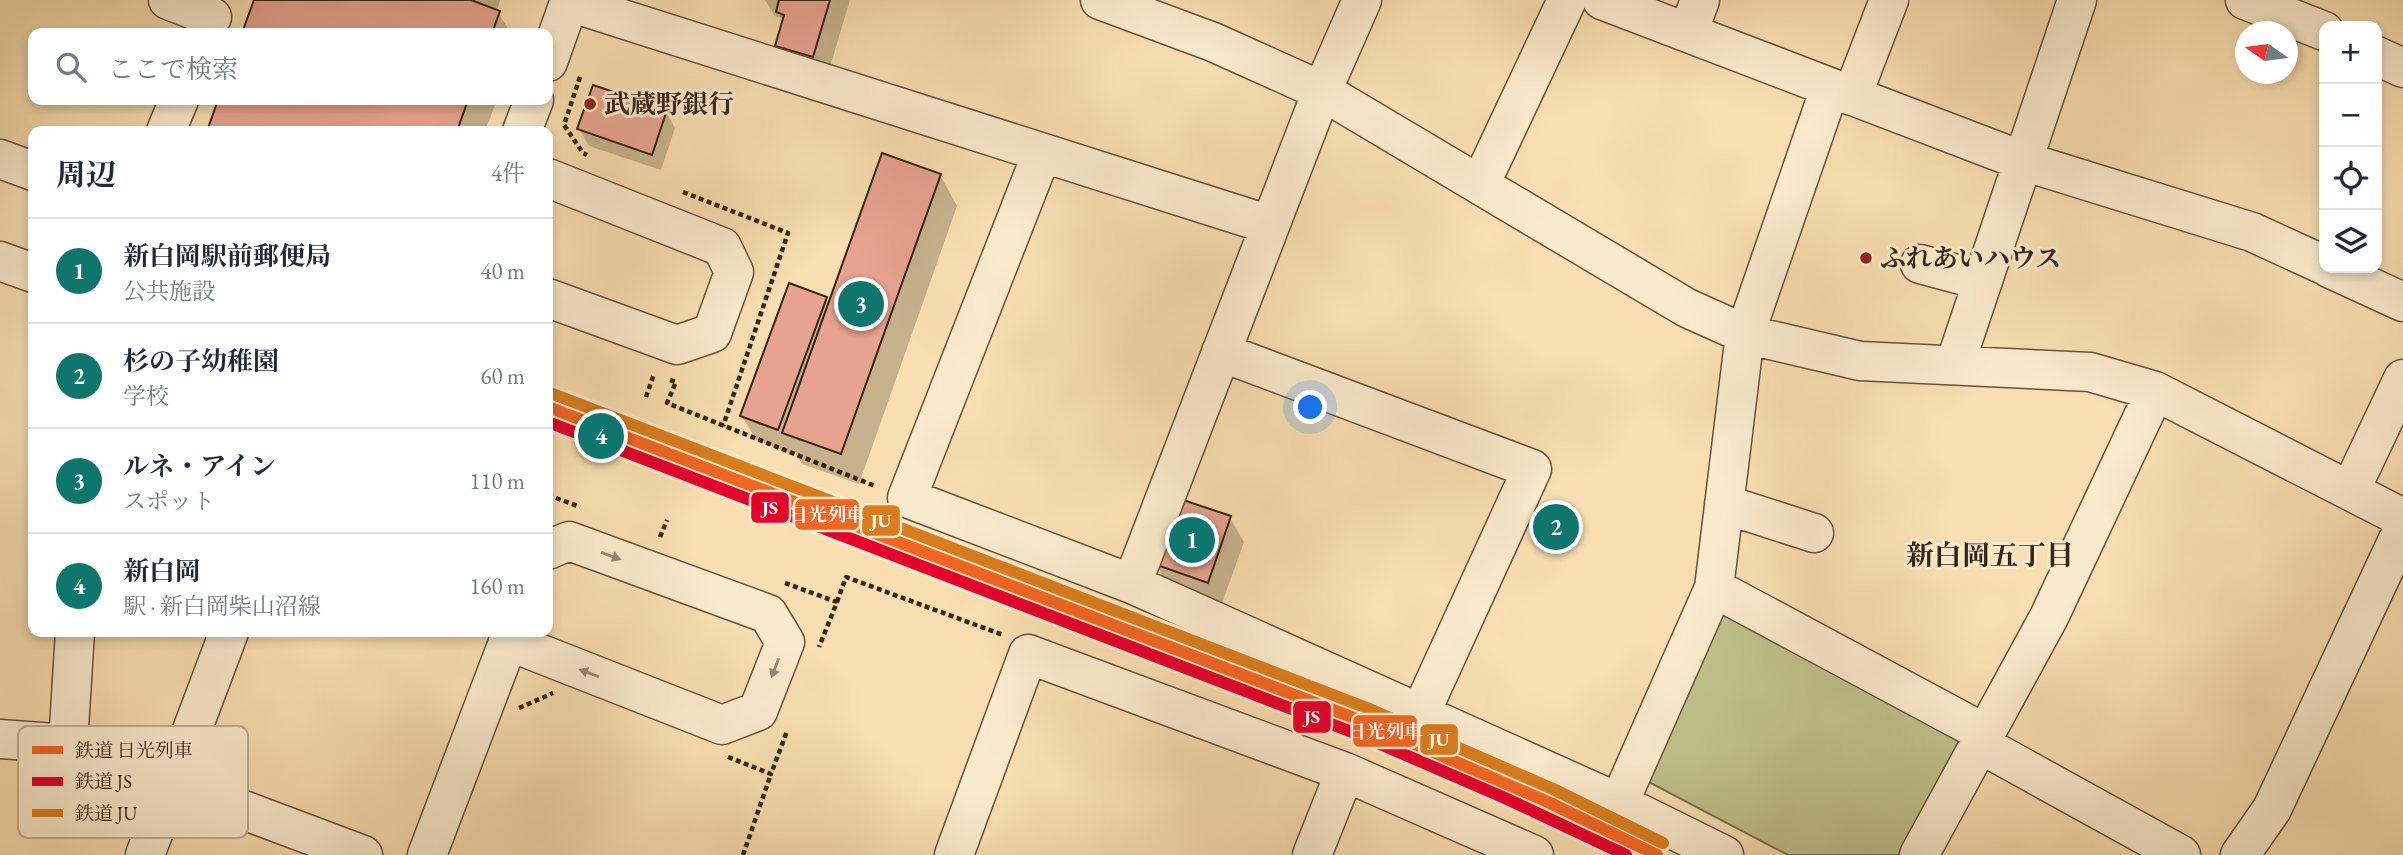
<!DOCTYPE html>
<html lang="ja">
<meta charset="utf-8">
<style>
:root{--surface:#fff;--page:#f6f6f7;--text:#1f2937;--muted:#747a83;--line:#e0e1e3;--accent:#0f766e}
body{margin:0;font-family:"EB Garamond","Noto Serif JP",serif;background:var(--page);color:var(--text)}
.controls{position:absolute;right:21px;top:21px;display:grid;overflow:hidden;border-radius:14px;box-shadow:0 4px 10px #0003}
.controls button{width:63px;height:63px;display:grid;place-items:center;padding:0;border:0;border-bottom:2px solid var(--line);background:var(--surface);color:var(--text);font:35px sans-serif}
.compass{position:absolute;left:2235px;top:21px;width:63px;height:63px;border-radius:50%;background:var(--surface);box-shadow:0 4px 10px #0003;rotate:284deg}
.you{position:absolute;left:1311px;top:408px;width:24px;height:24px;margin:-18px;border:5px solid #fff;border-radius:50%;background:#1a73e8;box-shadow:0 0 0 10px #1a73e833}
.badge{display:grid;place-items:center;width:46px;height:46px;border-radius:50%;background:var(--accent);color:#fff;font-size:23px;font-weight:700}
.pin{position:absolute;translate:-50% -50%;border:4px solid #fff;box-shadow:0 2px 7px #0006}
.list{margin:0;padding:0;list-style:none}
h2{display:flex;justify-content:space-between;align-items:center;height:91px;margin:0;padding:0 28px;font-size:30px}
h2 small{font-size:23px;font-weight:400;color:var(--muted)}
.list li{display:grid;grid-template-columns:46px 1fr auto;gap:21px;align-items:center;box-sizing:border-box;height:105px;padding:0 28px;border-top:2px solid var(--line)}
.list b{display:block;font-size:26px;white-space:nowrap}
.list p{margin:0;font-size:23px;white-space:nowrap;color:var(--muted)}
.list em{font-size:23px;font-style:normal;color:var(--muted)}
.icon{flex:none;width:38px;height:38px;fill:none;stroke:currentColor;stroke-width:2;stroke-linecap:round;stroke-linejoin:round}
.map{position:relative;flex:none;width:2403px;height:855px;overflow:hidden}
.search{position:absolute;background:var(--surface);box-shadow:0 4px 10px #0003;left:28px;top:28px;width:525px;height:77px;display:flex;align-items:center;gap:18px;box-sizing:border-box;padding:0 24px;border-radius:14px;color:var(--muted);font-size:26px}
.panel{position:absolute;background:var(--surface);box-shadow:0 4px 10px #0003;left:28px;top:126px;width:525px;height:511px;border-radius:14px}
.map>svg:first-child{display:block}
</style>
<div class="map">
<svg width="2403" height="855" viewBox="0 0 2403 855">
<rect width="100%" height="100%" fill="#f8deb0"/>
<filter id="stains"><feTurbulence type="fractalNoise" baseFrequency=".00286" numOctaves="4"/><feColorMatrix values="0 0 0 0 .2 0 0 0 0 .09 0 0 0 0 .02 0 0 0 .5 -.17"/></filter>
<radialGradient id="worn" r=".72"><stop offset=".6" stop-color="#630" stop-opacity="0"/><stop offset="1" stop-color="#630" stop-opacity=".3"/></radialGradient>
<!-- green -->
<path fill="#bfc18a" stroke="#7a7250" stroke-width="2" d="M 1722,606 L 1969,736 L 1900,855 L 1788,855 L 1643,779 Z"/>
<!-- shadow -->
<path fill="#0003" d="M 256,0 L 500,0 L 497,11 L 511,33 L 244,33 Z
M 765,0 L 850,0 L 826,80 L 791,70 L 777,46 L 784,23 L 781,18 L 775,16 Z
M 220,100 L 497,100 L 485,131 L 209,131 Z
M 666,112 L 675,128 L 661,170 L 589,146 L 579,129 Z
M 940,175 L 957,206 L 859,484 L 802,464 L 793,450 L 792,454 L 756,440 L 742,416 L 826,299 L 830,305 Z
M 1230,518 L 1244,542 L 1221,606 L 1169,588 L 1156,564 Z"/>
<!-- building -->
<path fill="#e7a38f" stroke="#352417" stroke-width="2" d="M 254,0 L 471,0 L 500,11 L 492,33 L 242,33 Z
M 779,0 L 830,0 L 813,57 L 775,46 L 784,15 L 776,12 Z
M 593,85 L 667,110 L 652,155 L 577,129 Z
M 218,100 L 468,100 L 457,131 L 207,131 Z
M 882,153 L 941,174 L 841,454 L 782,433 Z
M 789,283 L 827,297 L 778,430 L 740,416 Z
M 1177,498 L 1231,516 L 1208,583 L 1154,564 Z"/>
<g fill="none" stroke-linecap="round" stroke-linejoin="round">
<!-- minor casing -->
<g stroke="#66523d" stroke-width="41">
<path id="minor" d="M 168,0 L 212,17
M 1100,0 L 1213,42 L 1322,91 L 1687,308 L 1745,334 L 1860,361 L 2090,372 L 2155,391 L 2403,518
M 1602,0 L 2023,161 L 2252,232 L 2324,265
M 2245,0 L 2324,31
M 569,2 L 1270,225
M 1688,33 L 1700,0
M 2377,56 L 2403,68
M 548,62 L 570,0
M 1852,96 L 1889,0
M 166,131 L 179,100
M 522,131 L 534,100
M 1042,153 L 907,498 L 1132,584 L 1619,803 L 1724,855
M 0,159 L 33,171
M 548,178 L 722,247 L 734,272 L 712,333 L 677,345 L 548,298
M 1480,185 L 1567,0
M 0,261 L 33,273
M 1920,264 L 1983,281
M 2329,268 L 2403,302
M 1221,352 L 1532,469 L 1421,712
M 1955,364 L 2077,0
M 2350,491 L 2403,379
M 1724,504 L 1814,533
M 1132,584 L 1322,91 L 1362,0
M 1714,588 L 1986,734
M 508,641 L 722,725 L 758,711 L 785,642 L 768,614 L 569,541 L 548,550
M 0,739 L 68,744 L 363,855
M 68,744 L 75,632
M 1980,744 L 2181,855
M 1619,803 L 1714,588 L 1745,334 L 1830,88
M 145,855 L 229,632
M 427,855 L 512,632
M 954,855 L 1028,654 L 1345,772 L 1534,855
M 1312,855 L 1345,772
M 1919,855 L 2049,617 L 2155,391
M 2240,855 L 2272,809 L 2403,529"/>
</g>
<!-- path -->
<path stroke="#352417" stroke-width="4.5" stroke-dasharray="5 3.5" stroke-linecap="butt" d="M 580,77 L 564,125 L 583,153 L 587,155
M 683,192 L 788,233 L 723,426
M 670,380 L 676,382 L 667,403 L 875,486
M 646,397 L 654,374
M 548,478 L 550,479
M 548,495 L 580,507
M 660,537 L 667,520
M 785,583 L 837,602 L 819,647
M 837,602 L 846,577 L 1003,635
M 519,708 L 553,693
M 728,757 L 771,774 L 787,731
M 743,855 L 771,774"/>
<!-- minor -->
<use href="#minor" stroke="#faeacc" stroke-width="38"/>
<!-- rail-1 casing -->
<g stroke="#faeacc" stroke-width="18">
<path id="rail-1" d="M 548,407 L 1362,721 L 1548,802 L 1657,855"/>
</g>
<!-- rail-2 casing -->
<g stroke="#faeacc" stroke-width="18">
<path id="rail-2" d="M 548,422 L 1357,734 L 1505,798 L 1626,855"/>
</g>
<!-- rail-3 casing -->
<g stroke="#faeacc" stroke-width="18">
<path id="rail-3" d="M 553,394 L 1367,708 L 1553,789 L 1663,843"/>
</g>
<!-- rail-1 -->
<use href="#rail-1" stroke="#f26522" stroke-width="12"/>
<!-- rail-2 -->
<use href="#rail-2" stroke="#e4002b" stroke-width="12"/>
<!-- rail-3 -->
<use href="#rail-3" stroke="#d97c1d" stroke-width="12"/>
</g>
<!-- one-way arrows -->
<defs><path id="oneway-solid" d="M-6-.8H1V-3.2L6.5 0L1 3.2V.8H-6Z" transform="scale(1.75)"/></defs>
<g fill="#988772">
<use href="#oneway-solid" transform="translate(611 556) rotate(20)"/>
<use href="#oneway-solid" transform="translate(775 668) rotate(111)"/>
<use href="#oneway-solid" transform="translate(589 673) rotate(-159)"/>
</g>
<!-- markers -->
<g fill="#8f2418" stroke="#faeacc" stroke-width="2.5">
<circle cx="590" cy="104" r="7"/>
<circle cx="1866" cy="258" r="7"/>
</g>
<g text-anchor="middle" stroke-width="6" stroke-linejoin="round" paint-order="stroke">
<!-- poi labels -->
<g font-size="26" font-weight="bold" fill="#352417" stroke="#faeacc" text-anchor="start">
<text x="604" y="113">武蔵野銀行</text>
<text x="1880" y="267">ふれあいハウス</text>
</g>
<!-- neighbourhood labels -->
<g font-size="28" font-weight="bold" fill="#352417" stroke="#faeacc">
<text x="1990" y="565">新白岡五丁目</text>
</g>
</g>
<!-- legend -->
<rect x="18" y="726" width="230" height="112" rx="10" fill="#faeacc" stroke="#bfaf96" stroke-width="2"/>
<rect x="32" y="746" width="31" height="8" fill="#f26522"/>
<rect x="32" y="777" width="31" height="9" fill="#e4002b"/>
<rect x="32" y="809" width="31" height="8" fill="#d97c1d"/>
<g font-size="19" fill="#352417">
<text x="75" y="757">鉄道 日光列車</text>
<text x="75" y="788">鉄道 JS</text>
<text x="75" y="820">鉄道 JU</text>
</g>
<g stroke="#faeacc" stroke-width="2.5">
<rect x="750" y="491" width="40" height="33" rx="7" fill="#e4002b"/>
<rect x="794" y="498" width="66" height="33" rx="7" fill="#f26522"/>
<rect x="861" y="504" width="40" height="33" rx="7" fill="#d97c1d"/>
<rect x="1292" y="700" width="40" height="34" rx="7" fill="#e4002b"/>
<rect x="1352" y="714" width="66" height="34" rx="7" fill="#f26522"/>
<rect x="1419" y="723" width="40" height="33" rx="7" fill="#d97c1d"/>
</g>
<g font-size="19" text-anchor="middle" font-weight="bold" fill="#fff">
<text x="770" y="514">JS</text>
<text x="827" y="521">日光列車</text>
<text x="881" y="527">JU</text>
<text x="1312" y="723">JS</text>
<text x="1385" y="738">日光列車</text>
<text x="1439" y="746">JU</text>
</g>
<rect width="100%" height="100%" filter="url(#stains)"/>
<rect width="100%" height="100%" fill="url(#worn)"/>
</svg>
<div class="controls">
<button>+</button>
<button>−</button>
<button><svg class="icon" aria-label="locate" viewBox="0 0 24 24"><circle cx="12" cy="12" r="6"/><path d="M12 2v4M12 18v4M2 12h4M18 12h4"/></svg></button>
<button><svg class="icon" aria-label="layers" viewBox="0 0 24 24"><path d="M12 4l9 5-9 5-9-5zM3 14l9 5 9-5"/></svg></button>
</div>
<svg class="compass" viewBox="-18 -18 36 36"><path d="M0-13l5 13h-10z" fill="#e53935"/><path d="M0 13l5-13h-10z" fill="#747a83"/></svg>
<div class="you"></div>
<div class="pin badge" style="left:1192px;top:540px">1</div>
<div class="pin badge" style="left:1556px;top:527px">2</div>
<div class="pin badge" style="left:861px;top:304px">3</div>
<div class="pin badge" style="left:601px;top:436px">4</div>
<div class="search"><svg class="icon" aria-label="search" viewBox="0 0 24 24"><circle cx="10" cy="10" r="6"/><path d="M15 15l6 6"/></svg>ここで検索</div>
<section class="panel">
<h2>周辺<small>4件</small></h2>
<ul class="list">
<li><span class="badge">1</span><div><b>新白岡駅前郵便局</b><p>公共施設</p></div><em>40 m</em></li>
<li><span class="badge">2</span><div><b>杉の子幼稚園</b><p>学校</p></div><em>60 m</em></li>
<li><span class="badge">3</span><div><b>ルネ・アイン</b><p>スポット</p></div><em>110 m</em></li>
<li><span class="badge">4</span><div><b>新白岡</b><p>駅 · 新白岡柴山沼線</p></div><em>160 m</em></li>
</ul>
</section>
</div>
